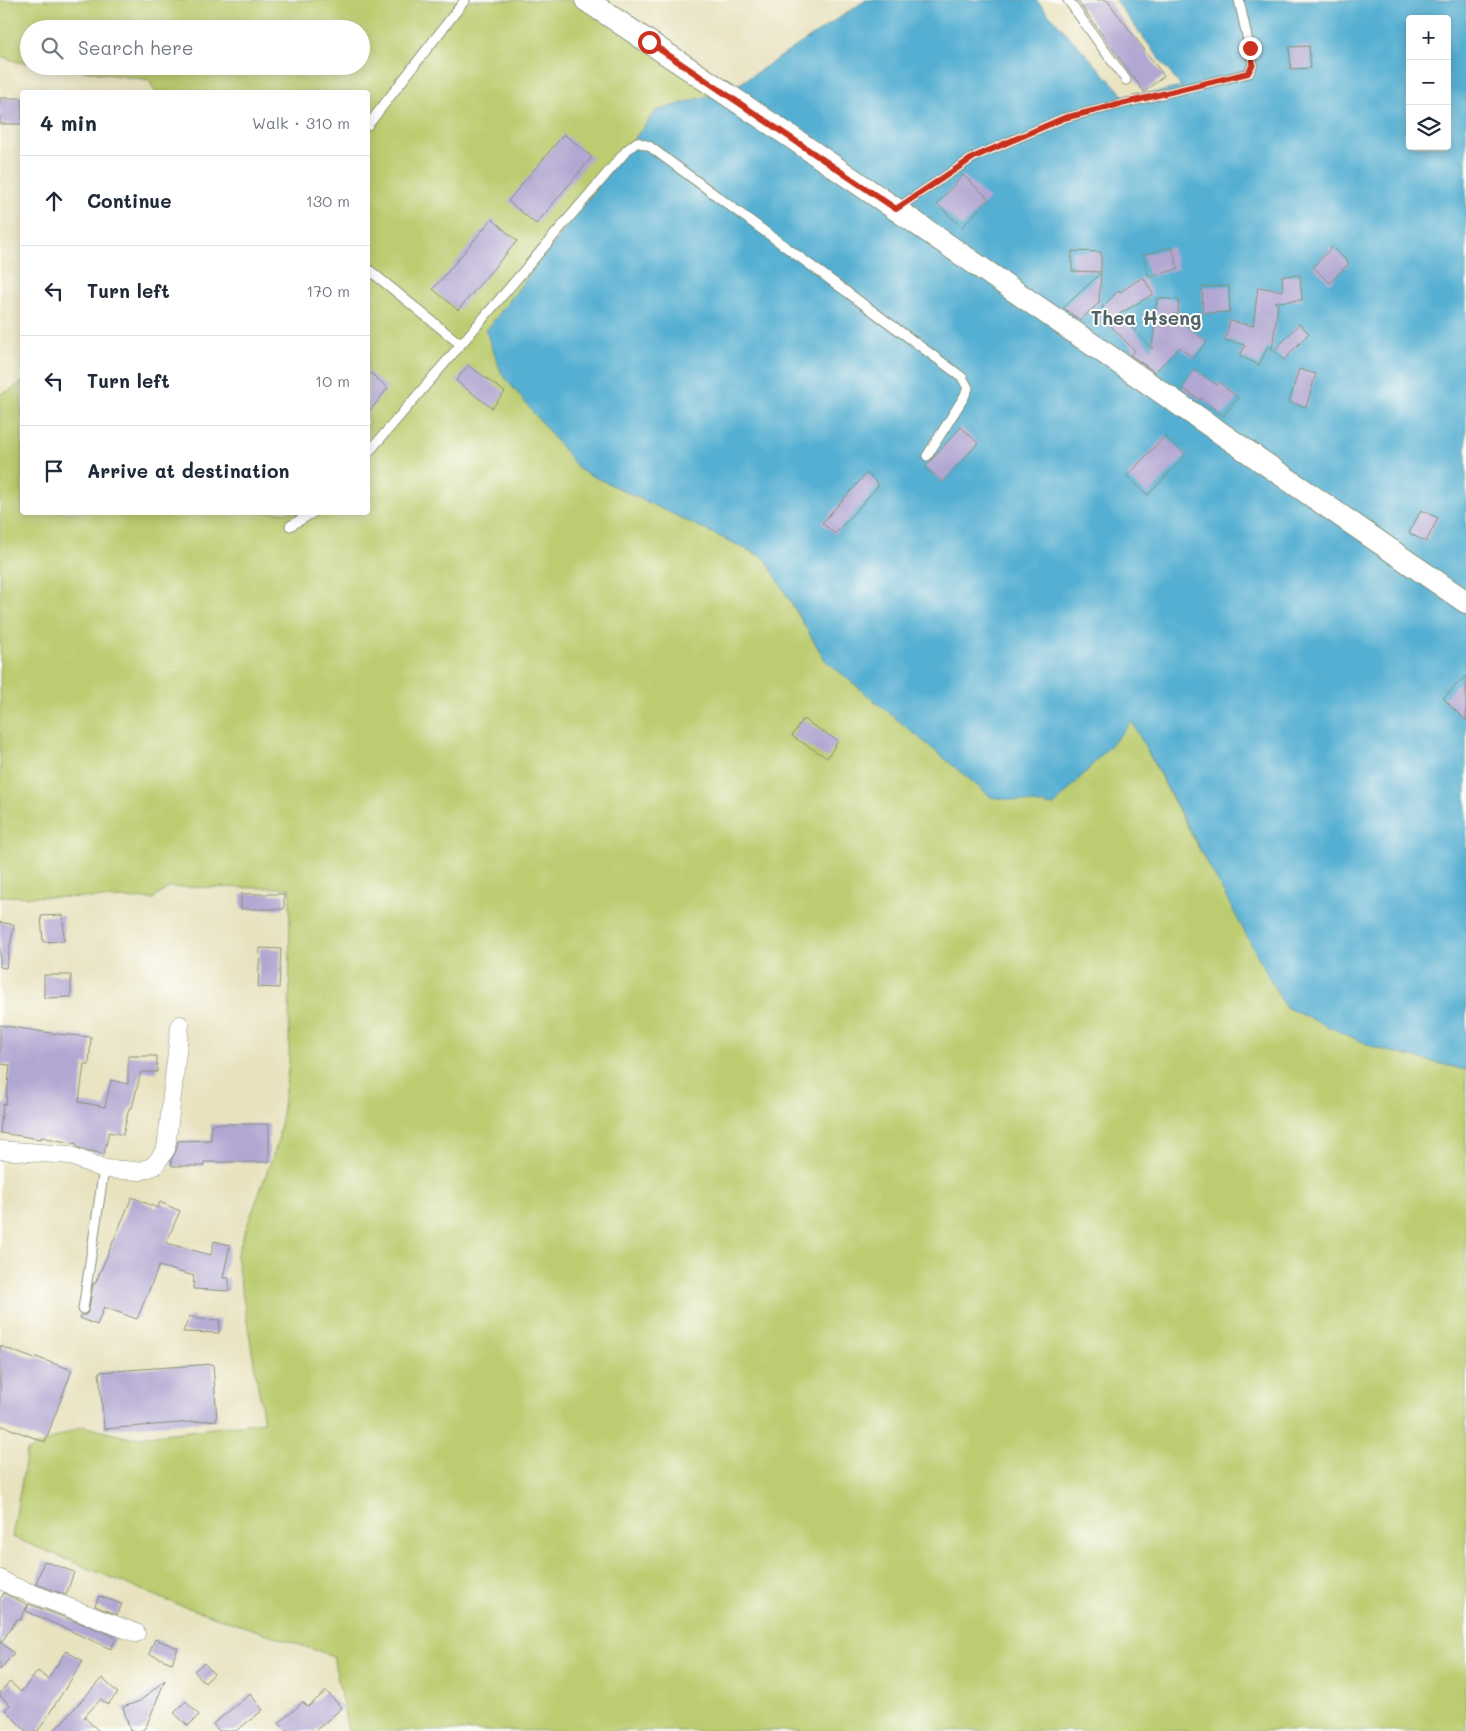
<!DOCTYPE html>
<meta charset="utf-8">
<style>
:root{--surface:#fff;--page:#f2f2f3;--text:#1f2937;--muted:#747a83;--line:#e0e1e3}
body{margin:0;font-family:Mali,sans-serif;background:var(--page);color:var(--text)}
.controls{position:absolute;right:15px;top:15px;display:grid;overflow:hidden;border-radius:5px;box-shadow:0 2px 12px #0003}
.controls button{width:45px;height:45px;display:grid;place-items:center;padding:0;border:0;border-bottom:1px solid var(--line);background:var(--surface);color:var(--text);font:25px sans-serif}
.stop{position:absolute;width:15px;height:15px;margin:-11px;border:4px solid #c8321e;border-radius:50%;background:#fff}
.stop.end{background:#c8321e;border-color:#fff;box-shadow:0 1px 5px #0008}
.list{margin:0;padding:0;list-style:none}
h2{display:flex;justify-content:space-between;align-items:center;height:65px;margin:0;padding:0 20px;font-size:21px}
h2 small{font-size:16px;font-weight:400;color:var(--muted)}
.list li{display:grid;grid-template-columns:32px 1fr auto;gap:15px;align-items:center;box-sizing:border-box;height:90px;padding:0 20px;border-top:1px solid var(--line)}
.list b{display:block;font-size:19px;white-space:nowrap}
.list em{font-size:16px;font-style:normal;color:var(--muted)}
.icon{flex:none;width:28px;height:28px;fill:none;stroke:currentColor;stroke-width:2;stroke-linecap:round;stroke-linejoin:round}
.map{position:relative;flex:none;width:1466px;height:1731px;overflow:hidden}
.search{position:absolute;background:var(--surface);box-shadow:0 2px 12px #0003;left:20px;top:20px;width:350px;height:55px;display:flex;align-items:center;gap:12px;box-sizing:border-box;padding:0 18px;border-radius:28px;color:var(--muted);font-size:19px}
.panel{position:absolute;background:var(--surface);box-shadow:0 2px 12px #0003;left:20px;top:90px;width:350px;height:425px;border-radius:5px}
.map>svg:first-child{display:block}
</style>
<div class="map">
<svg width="1466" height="1731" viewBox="0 0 1466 1731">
<rect width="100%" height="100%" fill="#fdfcf7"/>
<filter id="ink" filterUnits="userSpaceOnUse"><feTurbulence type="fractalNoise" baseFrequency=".02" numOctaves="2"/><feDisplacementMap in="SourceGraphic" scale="10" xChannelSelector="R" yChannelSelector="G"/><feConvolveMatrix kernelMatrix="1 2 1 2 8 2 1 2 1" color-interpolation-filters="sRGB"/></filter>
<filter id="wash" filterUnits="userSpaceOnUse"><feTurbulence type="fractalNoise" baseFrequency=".0096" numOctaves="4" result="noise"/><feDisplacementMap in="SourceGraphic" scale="20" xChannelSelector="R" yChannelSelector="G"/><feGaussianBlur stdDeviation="1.12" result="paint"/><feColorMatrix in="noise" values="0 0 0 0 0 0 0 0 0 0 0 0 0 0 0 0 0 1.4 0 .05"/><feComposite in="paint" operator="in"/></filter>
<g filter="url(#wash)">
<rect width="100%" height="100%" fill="#e8e2bf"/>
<!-- green -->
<path fill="#bccc6f" stroke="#6e8452" d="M 0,0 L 590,0 L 732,89 L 656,111 L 486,331 L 580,470 L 765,558 L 825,660 L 1054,806 L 1132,722 L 1208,866 L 1376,1048 L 1466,1070 L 1466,1731 L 348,1731 L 333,1656 L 171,1602 L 12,1537 L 27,1451 L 82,1426 L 130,1438 L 264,1422 L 236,1256 L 278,1142 L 289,1062 L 290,888 L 169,887 L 153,899 L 0,896 L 0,394 L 9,391 L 22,382 L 22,512 L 368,512 L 368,92 L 155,92 L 149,80 L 51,66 L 361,66 L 361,29 L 29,29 L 29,63 L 17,62 L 0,56 Z"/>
<!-- water -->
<path fill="#54afd2" stroke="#3a7683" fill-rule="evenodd" d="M 866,0 L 1036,0 L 1127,99 L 1181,87 L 1115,0 L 1466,0 L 1466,1070 L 1376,1048 L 1285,1007 L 1132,722 L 1054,806 L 991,797 L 825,660 L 765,558 L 580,470 L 502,374 L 486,331 L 656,111 L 732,89 ZM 1410,19 L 1447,19 L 1447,146 L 1410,146 Z"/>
<g id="blocks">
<!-- building -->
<path fill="#b2a7d2" d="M 1077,0 L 1107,0 L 1164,76 L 1144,92 Z
M 1309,46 L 1311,68 L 1291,69 L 1289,47 Z
M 0,98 L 22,98 L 22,124 L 0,124 Z
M 564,134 L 592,157 L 536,224 L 508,201 Z
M 963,175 L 989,199 L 962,227 L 937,204 Z
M 492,219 L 517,241 L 458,310 L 433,289 Z
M 1172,247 L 1178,269 L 1149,277 L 1143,255 Z
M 1332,247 L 1349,263 L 1330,283 L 1313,267 Z
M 1072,251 L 1101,252 L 1101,272 L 1072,271 Z
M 1101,273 L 1099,303 L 1080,320 L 1063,308 Z
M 1300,275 L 1302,300 L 1274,302 L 1278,305 L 1272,350 L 1268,346 L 1259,365 L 1240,356 L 1245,345 L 1225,340 L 1230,321 L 1253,326 L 1258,287 L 1283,291 L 1282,276 Z
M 1143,277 L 1153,294 L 1113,318 L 1102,307 L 1119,290 L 1120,292 Z
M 1229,286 L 1230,312 L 1203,313 L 1202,287 Z
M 1157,298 L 1179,300 L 1178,314 L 1173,314 L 1207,342 L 1193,358 L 1180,347 L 1155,372 L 1130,355 L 1135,351 L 1111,326 L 1121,316 L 1152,349 Z
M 1299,324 L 1309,333 L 1284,360 L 1274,351 Z
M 468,365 L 505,392 L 492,408 L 456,381 Z
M 1194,369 L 1217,385 L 1219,382 L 1238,398 L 1223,416 L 1201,398 L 1200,400 L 1182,388 Z
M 1299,369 L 1316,374 L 1306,407 L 1289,402 Z
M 368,371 L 388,388 L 368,413 Z
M 961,427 L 978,443 L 943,482 L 925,467 Z
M 1165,436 L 1186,455 L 1148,495 L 1127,476 Z
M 867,473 L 879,485 L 835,534 L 822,523 Z
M 1421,510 L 1438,518 L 1426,542 L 1409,533 Z
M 1466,676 L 1466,721 L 1443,698 Z
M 803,719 L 838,741 L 827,758 L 792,736 Z
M 241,894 L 284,894 L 284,909 L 241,909 Z
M 63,915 L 64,941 L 43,942 L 41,916 Z
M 0,922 L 14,925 L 6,968 L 0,967 Z
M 260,948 L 281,949 L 279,988 L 258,987 Z
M 44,975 L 71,975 L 71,997 L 44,998 Z
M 0,1025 L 57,1034 L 91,1037 L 89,1065 L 84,1064 L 79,1102 L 105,1107 L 111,1080 L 128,1084 L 128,1056 L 157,1056 L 157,1072 L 141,1072 L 132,1108 L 129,1108 L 123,1135 L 109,1132 L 104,1154 L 85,1150 L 77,1147 L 77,1144 L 41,1137 L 41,1139 L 0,1133 L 3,1104 L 6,1104 L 10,1065 L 0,1064 Z
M 211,1124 L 269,1124 L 269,1162 L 204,1162 L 204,1166 L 172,1166 L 171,1160 L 176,1151 L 178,1141 L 211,1140 Z
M 132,1197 L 157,1208 L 160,1202 L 180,1211 L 166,1243 L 211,1255 L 214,1241 L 230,1245 L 223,1278 L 229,1278 L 229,1291 L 193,1289 L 194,1276 L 159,1266 L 137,1319 L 104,1307 L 97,1325 L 80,1318 L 81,1315 L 86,1315 L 89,1310 L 93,1283 L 95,1284 Z
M 190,1316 L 198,1319 L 220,1320 L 219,1333 L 183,1332 Z
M 0,1346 L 35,1359 L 36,1357 L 72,1370 L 45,1442 L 0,1425 Z
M 213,1364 L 217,1420 L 104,1429 L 99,1372 Z
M 44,1561 L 74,1572 L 66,1595 L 36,1584 Z
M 4,1593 L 28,1605 L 20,1620 L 17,1619 L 1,1643 L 14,1653 L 0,1670 L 0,1599 Z
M 99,1596 L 122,1604 L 117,1615 L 95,1606 Z
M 29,1604 L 109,1634 L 116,1638 L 111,1649 L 26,1611 Z
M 155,1639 L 178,1648 L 172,1663 L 149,1654 Z
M 66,1651 L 83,1661 L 38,1731 L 26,1731 L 5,1710 L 10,1705 L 0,1696 L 0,1693 L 10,1682 L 21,1692 L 38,1671 L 48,1679 Z
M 204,1663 L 214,1674 L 205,1683 L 194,1671 Z
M 102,1678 L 118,1693 L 107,1705 L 101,1699 L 84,1717 L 99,1731 L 54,1731 Z
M 165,1680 L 146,1727 L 141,1731 L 130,1731 L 123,1707 L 140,1701 Z
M 326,1691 L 342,1708 L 315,1731 L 287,1731 L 279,1723 L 303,1702 L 308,1707 Z
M 250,1694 L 263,1710 L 236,1731 L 219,1731 L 213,1724 Z
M 186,1701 L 199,1715 L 188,1726 L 174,1713 Z"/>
</g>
</g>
<g filter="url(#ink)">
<use href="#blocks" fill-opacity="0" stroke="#84907a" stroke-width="1"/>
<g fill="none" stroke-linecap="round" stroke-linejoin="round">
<!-- service casing -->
<g stroke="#84907a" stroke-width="11">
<path id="service" d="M 1068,0 L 1126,80
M 368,125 L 465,0
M 896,209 L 974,157 L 1064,118 L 1249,73 L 1253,64 L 1239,0
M 368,269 L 460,344
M 368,453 L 627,150 L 637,142 L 649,146 L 962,377 L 968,388 L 964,397 L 927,456
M 290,526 L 314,512
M 83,1309 L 104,1169"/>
</g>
<!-- minor casing -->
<g stroke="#84907a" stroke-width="19">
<path id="minor" d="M 0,1150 L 69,1155 L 104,1169 L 140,1171 L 154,1166 L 166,1149 L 180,1025
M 0,1579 L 12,1586 L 136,1633"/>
</g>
<!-- tertiary casing -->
<g stroke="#84907a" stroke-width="24">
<path id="tertiary" d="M 586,0 L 791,137 L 1466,602"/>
</g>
<!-- service -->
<use href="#service" stroke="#fff" stroke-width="9"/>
<!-- minor -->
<use href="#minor" stroke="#fff" stroke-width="18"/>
<!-- tertiary -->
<use href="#tertiary" stroke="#fff" stroke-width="22"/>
</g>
</g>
<g fill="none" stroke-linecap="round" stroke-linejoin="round" filter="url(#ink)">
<!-- route -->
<path stroke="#c8321e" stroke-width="6" d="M 649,42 L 896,209 L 974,157 L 1064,118 L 1248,73 L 1253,64 L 1250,48"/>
</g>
<g text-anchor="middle" stroke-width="4" stroke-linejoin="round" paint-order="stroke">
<!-- quarter labels -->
<g font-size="19" font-weight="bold" fill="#52626b" stroke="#fdfcf7">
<text x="1146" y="325">Thea Hseng</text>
</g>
</g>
</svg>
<div class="controls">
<button>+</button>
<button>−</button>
<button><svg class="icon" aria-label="layers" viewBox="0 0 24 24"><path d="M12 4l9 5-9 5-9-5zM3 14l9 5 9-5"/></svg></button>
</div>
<div class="stop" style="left:649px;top:42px"></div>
<div class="stop end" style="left:1250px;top:48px"></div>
<div class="search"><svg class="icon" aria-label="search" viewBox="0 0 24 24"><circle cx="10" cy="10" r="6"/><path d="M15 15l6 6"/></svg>Search here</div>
<section class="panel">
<h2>4 min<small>Walk · 310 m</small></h2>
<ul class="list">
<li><svg class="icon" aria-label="ahead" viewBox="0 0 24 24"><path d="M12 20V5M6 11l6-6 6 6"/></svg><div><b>Continue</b></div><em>130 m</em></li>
<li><svg class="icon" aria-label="left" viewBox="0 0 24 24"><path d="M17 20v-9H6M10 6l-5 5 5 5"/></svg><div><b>Turn left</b></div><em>170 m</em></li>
<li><svg class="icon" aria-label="left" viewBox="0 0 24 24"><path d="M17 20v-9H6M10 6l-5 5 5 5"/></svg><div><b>Turn left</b></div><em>10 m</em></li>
<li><svg class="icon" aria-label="arrive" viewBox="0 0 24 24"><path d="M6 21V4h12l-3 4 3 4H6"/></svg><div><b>Arrive at destination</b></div></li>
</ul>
</section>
</div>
